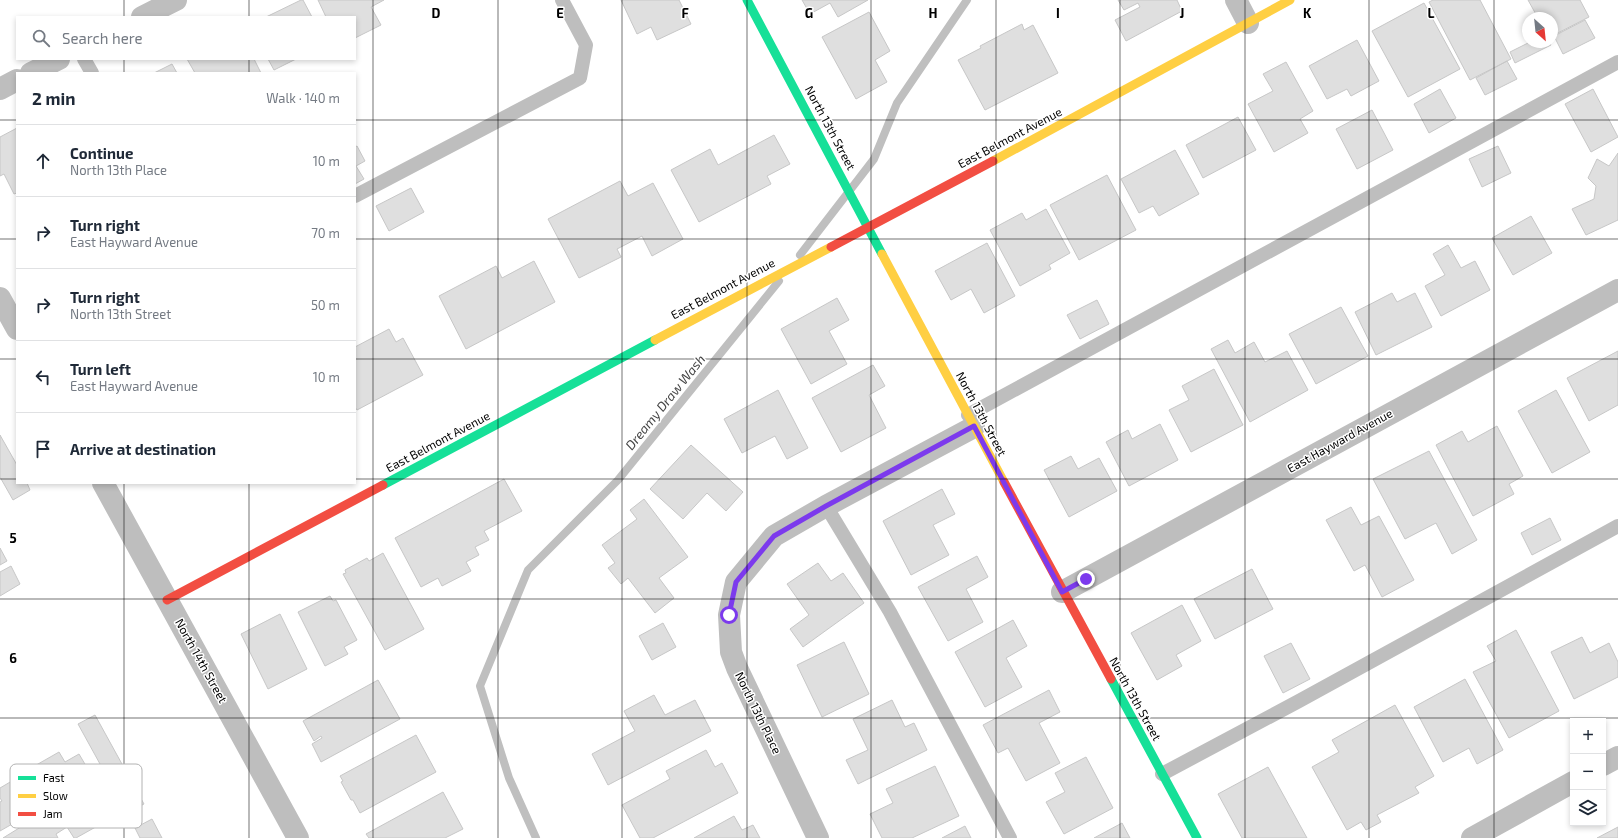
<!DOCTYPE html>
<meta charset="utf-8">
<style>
:root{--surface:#fff;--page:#f6f6f7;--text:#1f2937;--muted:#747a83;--line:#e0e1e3}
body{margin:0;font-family:"Exo 2",sans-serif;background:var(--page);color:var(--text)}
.controls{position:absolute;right:12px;bottom:12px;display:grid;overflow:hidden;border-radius:0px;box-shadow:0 2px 6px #0003}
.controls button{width:36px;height:36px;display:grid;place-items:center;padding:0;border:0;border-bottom:1px solid var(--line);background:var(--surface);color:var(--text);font:20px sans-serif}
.compass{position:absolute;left:1522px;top:12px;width:36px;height:36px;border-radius:50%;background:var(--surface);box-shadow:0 2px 6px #0003;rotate:153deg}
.stop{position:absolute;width:12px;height:12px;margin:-9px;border:3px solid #7c3aed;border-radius:50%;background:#fff}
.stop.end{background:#7c3aed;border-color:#fff;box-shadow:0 1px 4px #0008}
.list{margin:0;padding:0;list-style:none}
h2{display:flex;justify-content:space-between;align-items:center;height:52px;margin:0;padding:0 16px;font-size:17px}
h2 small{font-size:13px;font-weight:400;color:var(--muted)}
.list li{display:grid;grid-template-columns:26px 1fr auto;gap:12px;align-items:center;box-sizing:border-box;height:72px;padding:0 16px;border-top:1px solid var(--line)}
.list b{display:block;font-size:15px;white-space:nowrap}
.list p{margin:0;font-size:13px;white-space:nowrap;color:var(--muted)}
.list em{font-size:13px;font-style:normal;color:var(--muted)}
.icon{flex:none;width:22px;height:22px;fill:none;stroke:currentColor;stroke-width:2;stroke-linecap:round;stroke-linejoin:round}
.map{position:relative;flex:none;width:1618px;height:838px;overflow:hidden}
.search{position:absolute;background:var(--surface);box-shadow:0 2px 6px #0003;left:16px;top:16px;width:340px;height:44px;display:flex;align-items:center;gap:10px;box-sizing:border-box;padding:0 14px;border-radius:0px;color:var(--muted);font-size:15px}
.panel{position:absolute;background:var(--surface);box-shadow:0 2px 6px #0003;left:16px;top:72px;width:340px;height:412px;border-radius:0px}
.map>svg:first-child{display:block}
</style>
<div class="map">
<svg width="1618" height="838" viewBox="0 0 1618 838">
<rect width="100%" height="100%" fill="#fff"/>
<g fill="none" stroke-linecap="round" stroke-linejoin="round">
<!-- stream -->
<path stroke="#bfbfbf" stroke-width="8" d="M 800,255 L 874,159 L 897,103 L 967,0
M 536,838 L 509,778 L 480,686 L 528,570 L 618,480 L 779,281"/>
</g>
<!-- building -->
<path fill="#dfdfdf" stroke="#c7c7c7" d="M 301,0 L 303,0 L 312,17 L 266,17 Z
M 318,0 L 384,0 L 371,7 L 381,25 L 355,38 L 355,17 L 326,17 Z
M 621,0 L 679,0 L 691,24 L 657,40 L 651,27 L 637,34 Z
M 802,0 L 868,0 L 838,17 L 830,3 L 810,14 Z
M 1118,0 L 1177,0 L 1182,11 L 1126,41 L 1115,20 L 1140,7 L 1138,3 L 1124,10 Z
M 1433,0 L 1480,0 L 1511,59 L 1470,80 L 1429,2 Z
M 1528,0 L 1580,0 L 1589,17 L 1552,36 L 1552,18 L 1538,18 Z
M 1424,3 L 1460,69 L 1408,97 L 1372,31 Z
M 869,12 L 890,51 L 875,60 L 887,82 L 856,99 L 822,37 Z
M 1585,20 L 1595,38 L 1563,54 L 1554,36 Z
M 1022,24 L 1024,30 L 1033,25 L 1058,73 L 985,110 L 958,60 L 981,48 L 980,46 Z
M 1357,40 L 1379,81 L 1351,96 L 1347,89 L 1327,99 L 1309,66 Z
M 1530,42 L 1549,42 L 1551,45 L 1515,63 L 1510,52 Z
M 187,59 L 254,59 L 261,73 L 195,73 Z
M 268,59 L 296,59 L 274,70 Z
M 1507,61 L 1517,79 L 1485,95 L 1476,78 Z
M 1286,62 L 1313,111 L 1300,119 L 1308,133 L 1274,152 L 1248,104 L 1273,91 L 1263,74 Z
M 172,64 L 177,73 L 154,73 Z
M 1440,89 L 1456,118 L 1429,133 L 1414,104 Z
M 1593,89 L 1618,137 L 1591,152 L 1565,104 Z
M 1372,110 L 1393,150 L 1357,169 L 1336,129 Z
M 1238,117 L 1256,150 L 1203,178 L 1186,145 Z
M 17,128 L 17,193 L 14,194 L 4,174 L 0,176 L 0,137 Z
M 774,135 L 790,164 L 767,176 L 771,184 L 699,222 L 671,170 L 710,149 L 718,165 Z
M 357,146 L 365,161 L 356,166 L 364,179 L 355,184 L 355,147 Z
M 1498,146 L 1511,173 L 1482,187 L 1469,159 Z
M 1175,150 L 1199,194 L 1159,216 L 1153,206 L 1139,213 L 1121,179 Z
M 1618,153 L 1618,220 L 1586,235 L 1572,209 L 1594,199 L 1596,186 L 1588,178 L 1597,159 L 1609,166 Z
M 1107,175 L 1136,230 L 1079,260 L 1050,205 Z
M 620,181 L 628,196 L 653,183 L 683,239 L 652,256 L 642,236 L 617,249 L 621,257 L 579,278 L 548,219 Z
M 411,188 L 424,212 L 389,231 L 376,206 Z
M 1046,209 L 1070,253 L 1049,265 L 1051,269 L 1020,286 L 990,230 L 1022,213 L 1026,220 Z
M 1531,216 L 1552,253 L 1513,275 L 1492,238 Z
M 987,243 L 1015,296 L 984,313 L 971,289 L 951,300 L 935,271 Z
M 1448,245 L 1461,268 L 1475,261 L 1490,290 L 1441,316 L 1425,286 L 1445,275 L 1433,254 Z
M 534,261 L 555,302 L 466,349 L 439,296 L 496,266 L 502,278 Z
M 1392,293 L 1397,302 L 1415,293 L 1432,327 L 1376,355 L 1355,312 Z
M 837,298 L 849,320 L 829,331 L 847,364 L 811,384 L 781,329 Z
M 1097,300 L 1109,324 L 1080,339 L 1067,315 Z
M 1341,307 L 1368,356 L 1316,384 L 1289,334 Z
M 389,329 L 396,342 L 403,338 L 423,375 L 357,410 L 355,407 L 355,347 Z
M 1228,340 L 1235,353 L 1254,342 L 1265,362 L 1287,351 L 1308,390 L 1250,422 L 1211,349 Z
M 1618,351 L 1618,405 L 1589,421 L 1567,378 Z
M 873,365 L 885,386 L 869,395 L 886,428 L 841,452 L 812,398 Z
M 1214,369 L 1243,425 L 1191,452 L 1169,410 L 1189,400 L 1182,386 Z
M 778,390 L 808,448 L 787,459 L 775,436 L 742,453 L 724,419 Z
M 1556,390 L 1590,452 L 1552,473 L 1518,411 Z
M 1160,424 L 1178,460 L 1129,486 L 1106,442 L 1128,430 L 1132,439 Z
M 1497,426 L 1523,476 L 1509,484 L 1514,494 L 1473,516 L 1436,445 L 1462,431 L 1468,442 Z
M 0,435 L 17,465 L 17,483 L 27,483 L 30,490 L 13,500 L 0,477 Z
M 691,445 L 743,492 L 726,511 L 707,493 L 683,519 L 650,489 Z
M 1429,451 L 1477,540 L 1452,554 L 1436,523 L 1405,539 L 1373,479 Z
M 1071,456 L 1078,469 L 1099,458 L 1117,491 L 1069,517 L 1044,470 Z
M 504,479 L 522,511 L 484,531 L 489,540 L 475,547 L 479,555 L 466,562 L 471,571 L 442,586 L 438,578 L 421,587 L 395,538 Z
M 942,489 L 955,514 L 933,525 L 949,555 L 911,575 L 883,521 Z
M 644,499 L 688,557 L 659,578 L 674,598 L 655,613 L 628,578 L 621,584 L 608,568 L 615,563 L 602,545 L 637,519 L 630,510 Z
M 1351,507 L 1361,525 L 1379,516 L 1414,580 L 1382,597 L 1365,565 L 1354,571 L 1326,520 Z
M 1550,518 L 1561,540 L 1532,555 L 1521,533 Z
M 0,548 L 7,561 L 0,565 Z
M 383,553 L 424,629 L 385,650 L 343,574 L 346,573 L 345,570 L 367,558 L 369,561 Z
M 977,556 L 988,577 L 966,589 L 983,622 L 948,641 L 918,587 Z
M 818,563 L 831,581 L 843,573 L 864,603 L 803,647 L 790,629 L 809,615 L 787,584 Z
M 11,566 L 20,584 L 0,596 L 0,572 Z
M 1252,569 L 1273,609 L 1215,639 L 1194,599 Z
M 330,596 L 333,601 L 336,600 L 357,640 L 344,647 L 348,654 L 325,666 L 298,612 Z
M 1182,605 L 1201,641 L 1176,655 L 1182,666 L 1157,680 L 1131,633 Z
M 280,614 L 307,669 L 268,689 L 241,634 Z
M 1013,620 L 1027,646 L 1006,658 L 1022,687 L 985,707 L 955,652 Z
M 663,623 L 676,647 L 652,660 L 639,636 Z
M 1516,630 L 1559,711 L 1509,738 L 1473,672 L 1496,661 L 1487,646 Z
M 1582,637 L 1590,653 L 1609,643 L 1618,662 L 1618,677 L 1574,699 L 1551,652 Z
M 844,642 L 869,694 L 822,717 L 797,665 Z
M 1291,643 L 1310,679 L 1283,693 L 1264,656 Z
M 1465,679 L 1503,750 L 1477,764 L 1469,748 L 1443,762 L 1414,707 Z
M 378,680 L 400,719 L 321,762 L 312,744 L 322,738 L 321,736 L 314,741 L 303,721 Z
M 1049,690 L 1060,712 L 1039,723 L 1060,763 L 1026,781 L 1008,748 L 998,753 L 983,725 Z
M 654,695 L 665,715 L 695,700 L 711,731 L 608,785 L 592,754 L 635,731 L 624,711 Z
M 892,700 L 905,727 L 914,723 L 927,750 L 858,784 L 846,760 L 868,750 L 853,719 Z
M 1395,705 L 1434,776 L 1415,787 L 1419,793 L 1377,815 L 1381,822 L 1366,830 L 1361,822 L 1347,830 L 1312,767 L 1339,752 L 1332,740 Z
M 95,715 L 144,804 L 127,813 L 78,724 Z
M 416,735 L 436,772 L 360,813 L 353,800 L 351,800 L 341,782 L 343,781 L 340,776 Z
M 706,750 L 715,767 L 722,763 L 738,793 L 653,838 L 640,838 L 622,805 L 670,779 L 666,771 Z
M 59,752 L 65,762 L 79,754 L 92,776 L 71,788 L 75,795 L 95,783 L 107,804 L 93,812 L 101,824 L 76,838 L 74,838 L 67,827 L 56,834 L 58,838 L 3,838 L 24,825 L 21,819 L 0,831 L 0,802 L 2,801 L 0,798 L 0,788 L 22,775 L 28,785 L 38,779 L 31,768 Z
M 1086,757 L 1113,808 L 1064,834 L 1046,802 L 1065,792 L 1055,773 Z
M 935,766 L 959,816 L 912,838 L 882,838 L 870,814 L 893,803 L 886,789 Z
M 1268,767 L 1307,838 L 1242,838 L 1218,794 Z
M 443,792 L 463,829 L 445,838 L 369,838 L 366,834 Z
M 734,816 L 742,830 L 753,825 L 760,838 L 694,838 Z
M 152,819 L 162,838 L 140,838 L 135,828 Z
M 1122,823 L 1130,838 L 1094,838 Z
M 965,826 L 971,838 L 942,838 Z
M 1618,827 L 1618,838 L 1597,838 Z"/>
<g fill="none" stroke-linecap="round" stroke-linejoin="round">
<!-- lane -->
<path stroke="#bebebe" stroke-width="14" d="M 84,59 L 92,73
M 355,196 L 580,78 L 586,45 L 562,0
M 968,415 L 1618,62
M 826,506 L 890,612 L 1010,838
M 1162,774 L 1299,701 L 1618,526"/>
<!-- street -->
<path stroke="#bebebe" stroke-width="22" d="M 1236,0 L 1248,23
M 142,17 L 176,0
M 31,73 L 59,59
M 0,89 L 17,80
M 0,298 L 17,329
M 103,483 L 298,838
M 1062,592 L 1618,290
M 1603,765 L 1618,757
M 818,838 L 737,668 L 731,652 L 729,615 L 736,582 L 774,536 L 826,506 L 974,427
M 1472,838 L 1573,782"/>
<!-- fast -->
<path stroke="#16e098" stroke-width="9" d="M 747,0 L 882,254
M 383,485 L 655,340
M 1111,679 L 1197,838"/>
<!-- slow -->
<path stroke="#ffcf43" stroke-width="9" d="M 993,161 L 1290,0
M 882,254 L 1004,482
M 655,340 L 831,247"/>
<!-- jam -->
<path stroke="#f24e42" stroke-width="9" d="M 831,247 L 993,161
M 1004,482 L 1111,679
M 167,600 L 383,485"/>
</g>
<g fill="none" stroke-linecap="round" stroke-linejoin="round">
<!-- route -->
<path stroke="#7c3aed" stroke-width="5" d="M 729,615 L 736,582 L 774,536 L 826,506 L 974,426 L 1062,592 L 1086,579"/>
</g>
<!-- grid -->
<path fill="none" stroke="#000" stroke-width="1" stroke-opacity="0.55" d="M 124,0 L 124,17M 249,0 L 249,17M 373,0 L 373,838M 498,0 L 498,838M 622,0 L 622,838M 747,0 L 747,838M 871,0 L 871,838M 996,0 L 996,838M 1120,0 L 1120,838M 1245,0 L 1245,838M 1369,0 L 1369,838M 1494,0 L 1494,838M 124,59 L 124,73M 249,59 L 249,73M 0,120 L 17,120M 355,120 L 1618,120M 0,239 L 17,239M 355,239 L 1618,239M 0,359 L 17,359M 355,359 L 1618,359M 0,479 L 17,479M 355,479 L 1618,479M 124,483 L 124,838M 249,483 L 249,838M 0,599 L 1618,599M 0,718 L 1618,718"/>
<g text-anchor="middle" stroke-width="3" stroke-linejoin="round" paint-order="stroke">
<!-- street labels -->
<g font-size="12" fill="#000" stroke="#fff">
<text transform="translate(830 128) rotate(62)" y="4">North 13th Street</text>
<text transform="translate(1010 138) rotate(-28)" y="4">East Belmont Avenue</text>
<text transform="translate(723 289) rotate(-28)" y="4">East Belmont Avenue</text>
<text transform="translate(981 414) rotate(62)" y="4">North 13th Street</text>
<text transform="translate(1340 441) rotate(-29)" y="4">East Hayward Avenue</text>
<text transform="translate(438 442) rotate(-28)" y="4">East Belmont Avenue</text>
<text transform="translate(201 661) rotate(61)" y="4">North 14th Street</text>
<text transform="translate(1135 699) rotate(61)" y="4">North 13th Street</text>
<text transform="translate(758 713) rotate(64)" y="4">North 13th Place</text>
</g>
<!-- water labels -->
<g font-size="13" font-style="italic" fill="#444" stroke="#fff">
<text transform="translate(665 402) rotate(-51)" y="5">Dreamy Draw Wash</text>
</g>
</g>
<!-- legend -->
<rect x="10" y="764" width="132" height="64" rx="6" fill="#fff" stroke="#b2b2b2" stroke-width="1"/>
<rect x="18" y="776" width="18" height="4" fill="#16e098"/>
<rect x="18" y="794" width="18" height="4" fill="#ffcf43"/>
<rect x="18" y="812" width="18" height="4" fill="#f24e42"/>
<g font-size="11" fill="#000">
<text x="43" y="782">Fast</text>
<text x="43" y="800">Slow</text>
<text x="43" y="818">Jam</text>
</g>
<g font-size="13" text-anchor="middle" font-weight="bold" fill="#000" stroke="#fff" stroke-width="3" stroke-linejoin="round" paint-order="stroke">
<text x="436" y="18">D</text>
<text x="560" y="18">E</text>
<text x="685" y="18">F</text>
<text x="809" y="18">G</text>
<text x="933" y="18">H</text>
<text x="1058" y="18">I</text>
<text x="1182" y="18">J</text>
<text x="1307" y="18">K</text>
<text x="1431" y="18">L</text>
<text x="13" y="543">5</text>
<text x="13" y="663">6</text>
</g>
</svg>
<div class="controls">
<button>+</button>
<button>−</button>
<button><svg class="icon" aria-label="layers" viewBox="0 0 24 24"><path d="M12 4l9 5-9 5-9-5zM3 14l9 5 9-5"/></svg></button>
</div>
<svg class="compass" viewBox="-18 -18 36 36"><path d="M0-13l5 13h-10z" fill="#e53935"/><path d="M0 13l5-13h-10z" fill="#747a83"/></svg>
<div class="stop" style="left:729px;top:615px"></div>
<div class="stop end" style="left:1086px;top:579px"></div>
<div class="search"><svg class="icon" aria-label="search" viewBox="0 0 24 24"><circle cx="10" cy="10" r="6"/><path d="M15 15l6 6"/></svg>Search here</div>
<section class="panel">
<h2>2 min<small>Walk · 140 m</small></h2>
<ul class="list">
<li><svg class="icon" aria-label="ahead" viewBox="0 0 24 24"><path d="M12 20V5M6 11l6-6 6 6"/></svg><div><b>Continue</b><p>North 13th Place</p></div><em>10 m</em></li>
<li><svg class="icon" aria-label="right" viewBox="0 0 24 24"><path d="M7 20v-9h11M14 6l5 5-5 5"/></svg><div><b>Turn right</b><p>East Hayward Avenue</p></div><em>70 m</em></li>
<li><svg class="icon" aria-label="right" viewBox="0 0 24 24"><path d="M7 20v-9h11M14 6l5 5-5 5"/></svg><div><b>Turn right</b><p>North 13th Street</p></div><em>50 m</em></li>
<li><svg class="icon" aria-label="left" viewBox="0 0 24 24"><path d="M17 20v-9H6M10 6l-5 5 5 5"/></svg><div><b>Turn left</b><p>East Hayward Avenue</p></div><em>10 m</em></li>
<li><svg class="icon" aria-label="arrive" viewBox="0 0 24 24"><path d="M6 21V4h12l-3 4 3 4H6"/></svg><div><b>Arrive at destination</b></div></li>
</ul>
</section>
</div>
